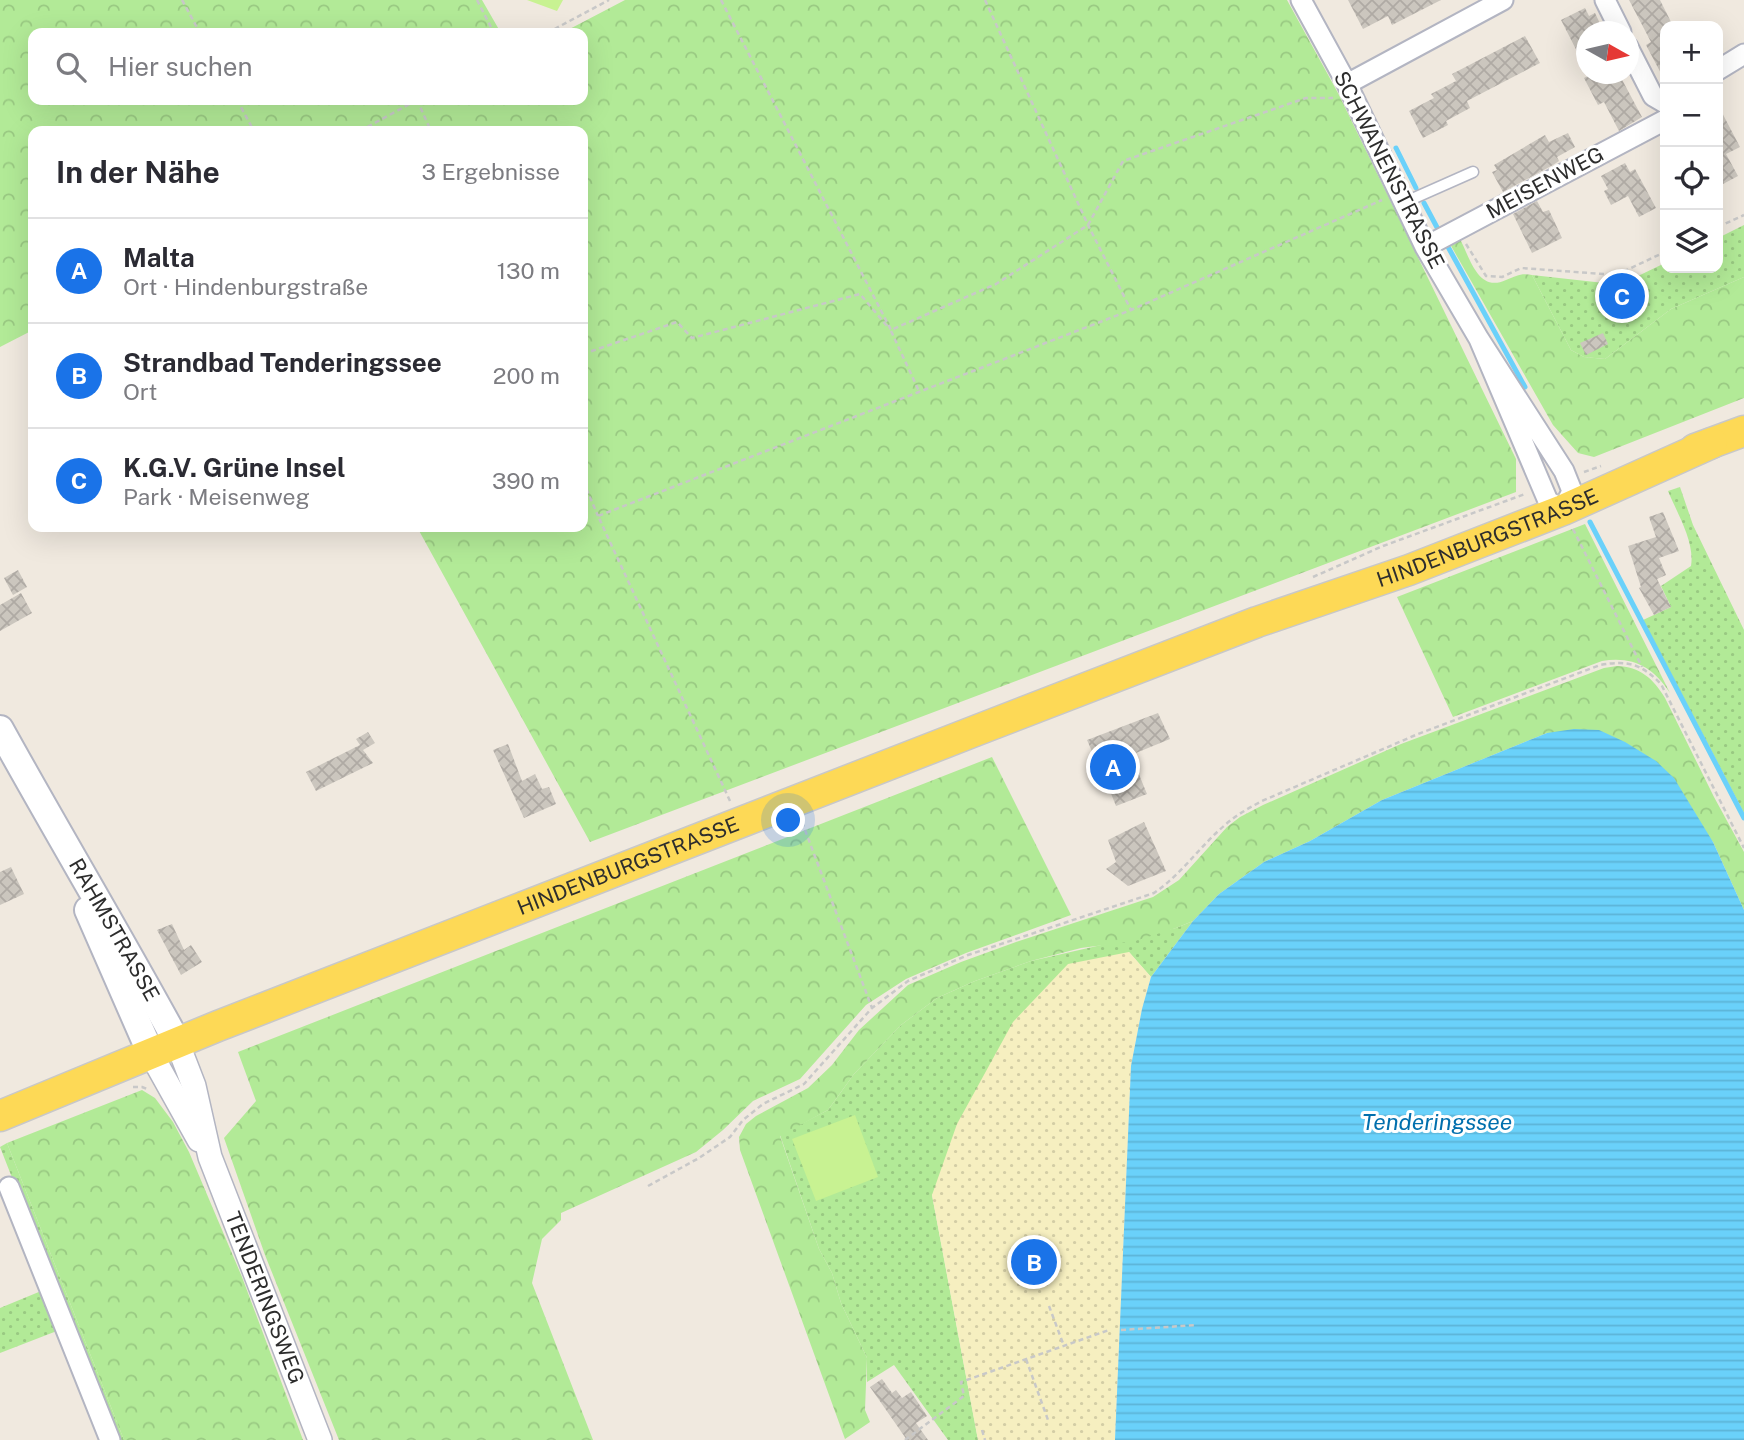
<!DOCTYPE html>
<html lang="de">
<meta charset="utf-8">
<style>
:root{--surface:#fff;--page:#f2f2f3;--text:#2b2b33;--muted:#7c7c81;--line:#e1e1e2;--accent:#1a73e8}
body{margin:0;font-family:"Public Sans",sans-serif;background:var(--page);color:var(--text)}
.controls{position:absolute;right:21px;top:21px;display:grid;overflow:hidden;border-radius:14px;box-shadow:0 7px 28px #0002}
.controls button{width:63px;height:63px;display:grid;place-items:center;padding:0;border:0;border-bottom:2px solid var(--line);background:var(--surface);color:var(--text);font:35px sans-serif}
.compass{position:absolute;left:1576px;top:21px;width:63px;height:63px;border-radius:50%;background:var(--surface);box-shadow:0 7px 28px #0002;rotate:98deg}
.you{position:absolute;left:789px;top:821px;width:24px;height:24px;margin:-18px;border:5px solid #fff;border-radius:50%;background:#1a73e8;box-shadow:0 0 0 10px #1a73e833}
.badge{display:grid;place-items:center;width:46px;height:46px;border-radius:50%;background:var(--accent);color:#fff;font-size:23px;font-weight:700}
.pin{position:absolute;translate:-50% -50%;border:4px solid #fff;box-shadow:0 2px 7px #0006}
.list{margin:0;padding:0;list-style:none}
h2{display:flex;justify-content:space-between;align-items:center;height:91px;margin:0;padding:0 28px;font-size:30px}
h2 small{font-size:23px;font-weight:400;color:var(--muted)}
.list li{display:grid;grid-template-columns:46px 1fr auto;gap:21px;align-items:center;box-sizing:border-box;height:105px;padding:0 28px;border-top:2px solid var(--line)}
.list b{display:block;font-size:26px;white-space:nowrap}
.list p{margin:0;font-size:23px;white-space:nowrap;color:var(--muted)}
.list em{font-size:23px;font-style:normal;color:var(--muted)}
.icon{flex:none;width:38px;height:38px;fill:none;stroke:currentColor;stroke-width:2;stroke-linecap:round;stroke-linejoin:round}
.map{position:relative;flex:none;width:1744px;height:1440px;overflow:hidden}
.search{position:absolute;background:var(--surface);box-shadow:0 7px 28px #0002;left:28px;top:28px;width:560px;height:77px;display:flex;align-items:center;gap:18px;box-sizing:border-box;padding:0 24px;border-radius:14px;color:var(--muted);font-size:26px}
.panel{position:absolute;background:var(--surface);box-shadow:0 7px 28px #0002;left:28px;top:126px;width:560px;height:406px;border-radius:14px}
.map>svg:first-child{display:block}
</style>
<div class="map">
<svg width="1744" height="1440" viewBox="0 0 1744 1440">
<defs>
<pattern id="grass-dots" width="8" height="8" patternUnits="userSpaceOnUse" patternTransform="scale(1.75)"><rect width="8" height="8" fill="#b2ea97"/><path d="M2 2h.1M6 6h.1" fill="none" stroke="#99c982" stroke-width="1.8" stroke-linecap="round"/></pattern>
<pattern id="forest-crowns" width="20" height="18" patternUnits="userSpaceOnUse" patternTransform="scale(1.75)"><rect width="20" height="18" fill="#b2ea97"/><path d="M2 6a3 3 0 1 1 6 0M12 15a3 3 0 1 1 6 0" fill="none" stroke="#99c982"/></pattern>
<pattern id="sand-dots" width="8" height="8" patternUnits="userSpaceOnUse" patternTransform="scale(1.75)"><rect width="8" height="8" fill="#f6efc0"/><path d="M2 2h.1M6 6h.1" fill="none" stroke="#d3cda5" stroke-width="1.8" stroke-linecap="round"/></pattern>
<pattern id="water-rules" width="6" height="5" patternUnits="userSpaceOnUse" patternTransform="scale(1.75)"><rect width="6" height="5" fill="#6ad1fa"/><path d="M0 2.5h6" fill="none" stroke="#5cb4d7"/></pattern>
<pattern id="building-cross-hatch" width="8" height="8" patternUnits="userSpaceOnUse" patternTransform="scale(1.75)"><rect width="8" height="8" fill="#cbc6be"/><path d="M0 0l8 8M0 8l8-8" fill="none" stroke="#afaaa4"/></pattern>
</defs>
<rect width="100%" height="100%" fill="#f0e9df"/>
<!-- grass -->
<path fill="url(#grass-dots)" d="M 1744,225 L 1744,277 L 1671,309 L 1605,359 L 1584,357 L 1571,350 L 1532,275 L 1604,283 L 1638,276 L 1665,263 L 1665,268 L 1718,268 L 1718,238 Z
M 1680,487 L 1693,525 L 1744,630 L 1744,813 L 1643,620 L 1671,607 L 1661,586 L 1691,566 C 1695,542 1677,513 1668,491 Z
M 1193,921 L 1151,977 L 1129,952 L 932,1195 L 978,1440 L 948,1440 L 894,1365 L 867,1382 L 867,1358 L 841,1303 L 832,1273 L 819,1249 L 780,1135 L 828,1110 L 854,1074 L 901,1025 L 937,998 L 975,981 L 1031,961 L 1176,928 Z
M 7,1143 L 124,1440 L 115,1440 L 0,1147 Z
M 46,1289 L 62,1329 L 0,1353 L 0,1308 Z"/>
<!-- forest -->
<path fill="url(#forest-crowns)" d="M 0,0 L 482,0 L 501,33 L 33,33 L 33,100 L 583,100 L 583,33 L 562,33 L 625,0 L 1287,0 L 1338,93 L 1516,459 L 1516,492 L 590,842 L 417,527 L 583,527 L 583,131 L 33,131 L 33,330 L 0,347 Z
M 1460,239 C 1470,258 1478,293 1506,280 C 1517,276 1520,273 1532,275 L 1571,350 L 1584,357 L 1605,359 L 1671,309 L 1744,277 L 1744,398 L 1594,457 L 1578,453 L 1553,425 L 1450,244 Z
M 1585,524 L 1670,693 C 1653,667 1633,656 1602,661 L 1453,717 L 1397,597 Z
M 1617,666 C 1640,667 1653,678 1665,698 L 1714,797 L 1744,852 L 1744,910 L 1713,842 L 1708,836 L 1547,733 L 1382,800 L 1310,841 L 1264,862 L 1219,894 L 1193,921 L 1176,928 L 1135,941 L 1081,948 L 1031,961 L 975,981 L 937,998 L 901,1025 L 854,1074 L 828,1110 L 780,1136 L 819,1249 L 832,1273 L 841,1303 L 867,1358 L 865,1410 L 870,1422 L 845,1439 L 740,1150 L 739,1137 L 746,1124 L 756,1116 L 808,1088 L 832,1065 L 859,1030 L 908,985 L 961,962 L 1016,942 L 1153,897 L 1179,880 L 1227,827 L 1240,817 L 1263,805 L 1401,744 L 1604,668 Z
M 992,757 L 1071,915 L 966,953 L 906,979 L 866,1005 L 800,1079 L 753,1101 L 723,1130 L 696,1152 L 561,1213 L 561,1220 L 542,1239 L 532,1283 L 593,1440 L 339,1440 L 265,1255 L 224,1138 L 256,1101 L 238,1052 Z
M 142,1090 L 155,1098 L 173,1122 L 189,1152 L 242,1277 L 303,1440 L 124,1440 L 7,1143 Z"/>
<!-- sand -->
<path fill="url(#sand-dots)" d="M 1129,952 L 1151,977 L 1142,1009 L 1131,1066 L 1115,1440 L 978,1440 L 932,1195 L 957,1124 L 1013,1022 L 1068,964 Z"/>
<!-- pitch -->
<path fill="#c8f292" d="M 527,0 L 563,0 L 557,11 Z
M 855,1115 L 878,1177 L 816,1201 L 792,1139 Z"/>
<!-- water -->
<path fill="url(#water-rules)" d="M 1574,729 L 1599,730 L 1625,742 L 1656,761 L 1674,778 L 1713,842 L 1744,910 L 1744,1440 L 1115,1440 L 1131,1066 L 1142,1009 L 1151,977 L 1193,921 L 1219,894 L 1264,862 L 1310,841 L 1382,800 L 1547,733 Z"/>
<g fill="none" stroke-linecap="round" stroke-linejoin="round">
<!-- stream -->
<path stroke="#6ad1fa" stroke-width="5" d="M 1396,148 L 1416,188
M 1424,203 L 1440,233
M 1447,245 L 1525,387
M 1590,522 L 1744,818"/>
</g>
<!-- building -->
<path fill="url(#building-cross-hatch)" d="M 1348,0 L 1441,0 L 1392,25 L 1388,16 L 1363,29 Z
M 1629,0 L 1660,0 L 1673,26 L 1665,26 L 1665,81 L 1646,45 L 1651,42 Z
M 1585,8 L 1589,16 L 1595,13 L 1604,32 L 1586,32 L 1586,69 L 1561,20 Z
M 1525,36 L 1540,63 L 1467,101 L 1470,108 L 1446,121 L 1448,125 L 1423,138 L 1409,111 L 1434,98 L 1431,94 L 1456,81 L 1452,74 Z
M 1592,74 L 1619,74 L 1642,117 L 1619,131 L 1604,102 L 1598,105 L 1584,78 Z
M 1718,105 L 1740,147 L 1726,154 L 1738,176 L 1723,184 L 1718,174 Z
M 1568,133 L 1575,147 L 1557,157 L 1559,161 L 1553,165 L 1503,192 L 1492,172 L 1497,170 L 1494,165 L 1545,135 L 1549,142 Z
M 1625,163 L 1630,172 L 1635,169 L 1656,208 L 1639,217 L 1628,196 L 1611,205 L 1604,191 L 1608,189 L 1601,176 Z
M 1537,201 L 1543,212 L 1549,210 L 1562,238 L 1532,253 L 1513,214 Z
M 1603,333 L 1608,344 L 1586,355 L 1580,343 Z
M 1663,512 L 1679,551 L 1659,558 L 1666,575 L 1657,579 L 1671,607 L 1654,615 L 1639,588 L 1641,587 L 1628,546 L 1656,537 L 1649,517 Z
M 18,570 L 27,587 L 13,595 L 4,578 Z
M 21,593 L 32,613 L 0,631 L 0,605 Z
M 1158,713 L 1170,739 L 1131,755 L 1147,794 L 1116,806 L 1104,776 L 1095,779 L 1087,759 L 1094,756 L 1087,740 Z
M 368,732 L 375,743 L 363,750 L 373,763 L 316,791 L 306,772 L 360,745 L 356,739 Z
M 508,744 L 522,781 L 535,774 L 542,789 L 549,787 L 556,804 L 524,818 L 493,750 Z
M 1144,822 L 1166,871 L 1128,886 L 1106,869 L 1116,862 L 1108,840 Z
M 11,867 L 24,894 L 0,905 L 0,872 Z
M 172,924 L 184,950 L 191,945 L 202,962 L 181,975 L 157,930 Z
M 882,1379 L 892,1393 L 896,1390 L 902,1398 L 911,1392 L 927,1416 L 916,1423 L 928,1440 L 907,1440 L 870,1387 Z"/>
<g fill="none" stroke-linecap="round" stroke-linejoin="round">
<!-- service casing -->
<g stroke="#b3b5c2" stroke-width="13">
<path id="service" d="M 1403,203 L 1473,172"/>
</g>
<!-- minor casing -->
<g stroke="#b3b5c2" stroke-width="23">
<path id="minor" d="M 1301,0 L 1347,84 L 1425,247 L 1479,339 L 1564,471 L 1572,491 L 1563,510 L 1548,501 L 1479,339
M 1605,0 L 1621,32
M 1628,47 L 1653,96 L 1665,103
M 1718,70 L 1744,54
M 1347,84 L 1503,0
M 1425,247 L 1665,120
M 9,1187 L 110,1440"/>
</g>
<!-- tertiary casing -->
<g stroke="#b3b5c2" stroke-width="26">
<g id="tertiary">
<path id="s1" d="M 177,1042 L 194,1086 L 210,1157 L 320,1440"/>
<path d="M 151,1054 L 199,1140"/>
</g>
</g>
<!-- secondary casing -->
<g stroke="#b3b5c2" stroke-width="30">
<g id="secondary">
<path id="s2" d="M 0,729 C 58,834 120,937 177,1042"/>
<path d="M 88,910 L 151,1054"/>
</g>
</g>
<!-- primary casing -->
<g stroke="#c8c8c8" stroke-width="33">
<g id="primary">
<path d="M 1695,449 L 1744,431"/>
<path id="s3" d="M 0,1116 L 218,1026 L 975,731 L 1257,622 L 1409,570 L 1563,510 L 1712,443"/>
</g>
</g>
<!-- path -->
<path stroke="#c8c8c8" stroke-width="2.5" stroke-dasharray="5 3.5" stroke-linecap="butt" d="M 182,0 L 200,33
M 477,0 L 494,33
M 721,0 L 891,330 L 996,284 L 1088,225 L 1123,161 L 1306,98 L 1333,98
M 985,0 L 1088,225 L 1131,310
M 547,33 L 609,0
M 237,100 L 254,131
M 417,100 L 431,131
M 360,131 L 417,100
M 1718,227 L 1744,215
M 1466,244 L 1486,276 L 1502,277 L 1521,268 L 1616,275 L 1665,252
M 891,331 L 919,391
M 583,354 L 677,322 L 692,338 L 860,294 L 887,326
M 1584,472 L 1601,466
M 583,481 L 598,516
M 1573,529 L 1642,667
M 1313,577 L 1383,546 L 1525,494
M 730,801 L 598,516 L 1131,310 L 1382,200
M 802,822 L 872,1008
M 133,1087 L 142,1087 L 147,1089
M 648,1186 L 699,1158 L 730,1137 L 743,1120 L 763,1104 L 804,1084 L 872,1008 L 908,981 L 968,955 L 1154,893 C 1182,874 1200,846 1225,825 C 1236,815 1249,808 1262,801 L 1418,734 L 1600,665 C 1629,660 1641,664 1661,684 L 1744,848
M 1049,1306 L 1064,1346
M 1121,1330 L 1197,1325
M 1026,1359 L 1048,1420
M 982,1430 L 985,1440
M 905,1440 L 964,1396 L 961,1382 L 1109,1330"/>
<!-- service -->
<use href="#service" stroke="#fff" stroke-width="10"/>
<!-- minor -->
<use href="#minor" stroke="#fff" stroke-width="19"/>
<!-- tertiary -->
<use href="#tertiary" stroke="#fff" stroke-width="23"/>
<!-- secondary -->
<use href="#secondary" stroke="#fff" stroke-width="26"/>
<!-- primary -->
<use href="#primary" stroke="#fdd956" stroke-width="30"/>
</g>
<g text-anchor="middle" stroke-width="6" stroke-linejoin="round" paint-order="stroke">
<!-- street labels -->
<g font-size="21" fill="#2d2d2d" stroke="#fff">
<text transform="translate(1389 170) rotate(63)" y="7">SCHWANENSTRASSE</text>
<text transform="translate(1545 183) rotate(-28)" y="7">MEISENWEG</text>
<text dy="7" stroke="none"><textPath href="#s3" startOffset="1596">HINDENBURGSTRASSE</textPath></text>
<text dy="7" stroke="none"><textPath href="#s3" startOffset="676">HINDENBURGSTRASSE</textPath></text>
<text dy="7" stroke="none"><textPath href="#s2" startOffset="231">RAHMSTRASSE</textPath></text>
<text dy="7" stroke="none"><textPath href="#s1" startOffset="271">TENDERINGSWEG</textPath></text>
</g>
<!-- water labels -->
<g font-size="23" font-style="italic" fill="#016fad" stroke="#fff">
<text x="1437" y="1130">Tenderingssee</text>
</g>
</g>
</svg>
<div class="controls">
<button>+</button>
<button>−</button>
<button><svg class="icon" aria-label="locate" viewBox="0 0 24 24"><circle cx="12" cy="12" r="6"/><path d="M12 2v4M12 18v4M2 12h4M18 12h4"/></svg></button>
<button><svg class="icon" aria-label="layers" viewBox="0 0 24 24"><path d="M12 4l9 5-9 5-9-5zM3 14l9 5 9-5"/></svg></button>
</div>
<svg class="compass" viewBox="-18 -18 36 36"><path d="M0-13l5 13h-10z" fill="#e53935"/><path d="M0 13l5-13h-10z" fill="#7c7c81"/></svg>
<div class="you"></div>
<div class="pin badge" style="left:1113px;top:767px">A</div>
<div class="pin badge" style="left:1034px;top:1262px">B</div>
<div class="pin badge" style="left:1622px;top:296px">C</div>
<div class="search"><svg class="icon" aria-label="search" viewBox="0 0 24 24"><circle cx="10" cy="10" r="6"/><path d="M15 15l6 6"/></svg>Hier suchen</div>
<section class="panel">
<h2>In der Nähe<small>3 Ergebnisse</small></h2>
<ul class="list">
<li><span class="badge">A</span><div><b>Malta</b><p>Ort · Hindenburgstraße</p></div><em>130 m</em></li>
<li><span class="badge">B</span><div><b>Strandbad Tenderingssee</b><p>Ort</p></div><em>200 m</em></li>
<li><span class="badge">C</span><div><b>K.G.V. Grüne Insel</b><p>Park · Meisenweg</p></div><em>390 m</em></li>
</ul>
</section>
</div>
